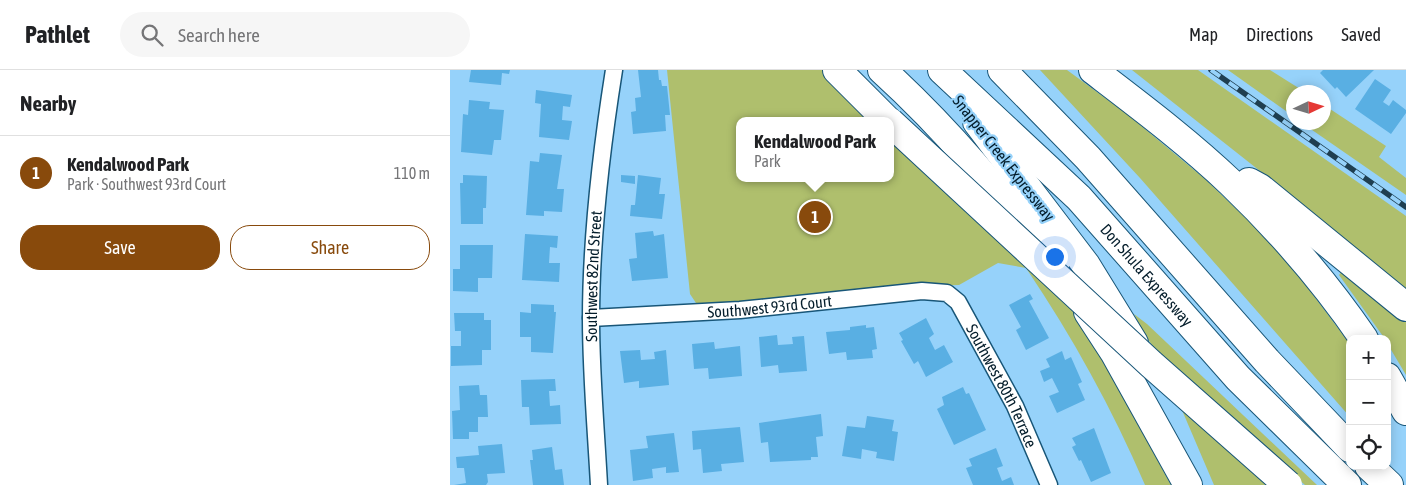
<!DOCTYPE html>
<meta charset="utf-8">
<style>
:root{--surface:#fff;--page:#f6f6f6;--text:#202124;--muted:#757577;--line:#e0e0e0;--accent:#884a0c}
body{margin:0;font-family:"Asap Condensed",sans-serif;background:var(--page);color:var(--text)}
.controls{position:absolute;right:15px;bottom:15px;display:grid;overflow:hidden;border-radius:10px;box-shadow:0 2px 12px #0003}
.controls button{width:45px;height:45px;display:grid;place-items:center;padding:0;border:0;border-bottom:1px solid var(--line);background:var(--surface);color:var(--text);font:25px sans-serif}
.compass{position:absolute;left:836px;top:15px;width:45px;height:45px;border-radius:50%;background:var(--surface);box-shadow:0 2px 12px #0003;rotate:86deg}
.you{position:absolute;left:604px;top:186px;width:18px;height:18px;margin:-12px;border:4px solid #fff;border-radius:50%;background:#1a73e8;box-shadow:0 0 0 8px #1a73e833}
.badge{display:grid;place-items:center;width:32px;height:32px;border-radius:50%;background:var(--accent);color:#fff;font-size:16px;font-weight:700}
.pin{position:absolute;translate:-50% -50%;border:2px solid #fff;box-shadow:0 1px 5px #0006}
.popup{position:absolute;left:286px;top:47px;width:158px;height:65px;box-sizing:border-box;display:grid;place-content:center;border-radius:10px;background:var(--surface);filter:drop-shadow(0 1px 4px #0005);font-size:16px;white-space:nowrap;color:var(--muted)}
.popup b{font-size:19px;color:var(--text)}
.popup::after{content:'';position:absolute;left:50%;top:100%;margin-left:-10px;border:10px solid transparent;border-top-color:var(--surface)}
.list{margin:0;padding:0;list-style:none}
h2{display:flex;justify-content:space-between;align-items:center;height:65px;margin:0;padding:0 20px;font-size:21px}
h2 small{font-size:16px;font-weight:400;color:var(--muted)}
.list li{display:grid;grid-template-columns:32px 1fr auto;gap:15px;align-items:center;box-sizing:border-box;height:75px;padding:0 20px;border-top:1px solid var(--line)}
.list b{display:block;font-size:19px;white-space:nowrap}
.list p{margin:0;font-size:16px;white-space:nowrap;color:var(--muted)}
.list em{font-size:16px;font-style:normal;color:var(--muted)}
.actions{display:flex;gap:10px;padding:15px 20px}
.actions a{flex:1;padding:11px 0;border:1px solid var(--accent);border-radius:20px;text-align:center;font-size:18px;color:var(--accent)}
.actions .main{background:var(--accent);color:#fff}
.icon{flex:none;width:28px;height:28px;fill:none;stroke:currentColor;stroke-width:2;stroke-linecap:round;stroke-linejoin:round}
.map{position:relative;flex:none;width:956px;height:415px;overflow:hidden}
header{display:flex;align-items:center;gap:30px;box-sizing:border-box;height:70px;padding:0 25px;background:var(--surface);border-bottom:1px solid var(--line)}
header strong{font-size:24px}
nav{display:flex;gap:28px;margin-inline-start:auto;font-size:18px}
.search{width:350px;height:45px;background:var(--page);display:flex;align-items:center;gap:12px;box-sizing:border-box;padding:0 18px;border-radius:28px;color:var(--muted);font-size:19px}
main{display:flex}
aside{flex:1;background:var(--surface)}
.map>svg:first-child{display:block}
</style>
<header>
<strong>Pathlet</strong>
<div class="search"><svg class="icon" aria-label="search" viewBox="0 0 24 24"><circle cx="10" cy="10" r="6"/><path d="M15 15l6 6"/></svg>Search here</div>
<nav><a>Map</a><a>Directions</a><a>Saved</a></nav>
</header>
<main>
<aside>
<h2>Nearby<small></small></h2>
<ul class="list">
<li><span class="badge">1</span><div><b>Kendalwood Park</b><p>Park · Southwest 93rd Court</p></div><em>110 m</em></li>
</ul>
<div class="actions"><a class="main">Save</a><a>Share</a></div>
</aside>
<div class="map">
<svg width="956" height="415" viewBox="0 0 956 415">
<rect width="100%" height="100%" fill="#96d2fa"/>
<!-- green -->
<path fill="#afbf6d" fill-rule="evenodd" d="M 217,0 L 395,0 L 612,213 L 721,415 L 695,415 C 662,338 623,268 576,198 L 548,193 L 509,215 L 476,216 L 248,236 L 240,224 ZM 290,51 L 440,51 L 440,108 L 290,108 Z
M 590,0 L 617,0 L 677,44 L 755,109 L 797,149 L 843,198 L 900,274 L 900,347 L 690,108 Z
M 682,0 L 748,0 L 956,146 L 956,223 L 824,112 Z
M 778,0 L 820,0 L 855,22 L 844,22 L 843,46 Z
M 874,35 L 936,76 L 929,87 L 956,108 L 956,125 L 852,53 L 874,52 Z
M 893,200 L 956,251 L 956,305 L 937,273 L 937,269 L 935,269 L 889,205 Z
M 684,244 L 697,254 L 867,415 L 855,415 L 840,402 L 828,415 L 764,415 L 708,284 L 695,265 Z"/>
<!-- building -->
<path fill="#59afe3" d="M 21,0 L 60,0 L 59,4 L 52,3 L 51,15 L 19,12 Z
M 188,0 L 208,0 L 209,10 L 211,10 L 212,16 L 217,16 L 220,45 L 215,45 L 216,61 L 183,64 L 181,42 L 186,41 L 185,28 L 191,27 Z
M 873,0 L 924,0 L 896,27 L 887,17 L 885,19 L 870,3 Z
M 925,9 L 941,20 L 933,32 L 939,36 L 943,30 L 956,40 L 956,43 L 941,64 L 905,39 Z
M 86,20 L 122,25 L 120,37 L 113,36 L 112,50 L 122,51 L 119,70 L 89,67 L 91,34 L 85,33 Z
M 19,30 L 40,32 L 39,39 L 54,40 L 51,70 L 44,70 L 42,85 L 11,82 L 13,44 L 18,45 Z
M 90,83 L 112,85 L 107,119 L 114,119 L 112,142 L 94,141 L 94,146 L 76,145 L 80,91 L 89,92 Z
M 13,105 L 37,106 L 36,138 L 33,138 L 33,154 L 11,154 L 10,113 L 13,113 Z
M 171,105 L 185,106 L 185,114 L 171,112 Z
M 188,105 L 211,108 L 209,124 L 215,124 L 212,149 L 180,146 L 181,135 L 185,135 Z
M 203,161 L 204,166 L 214,164 L 218,208 L 182,211 L 179,189 L 187,188 L 185,163 Z
M 75,164 L 108,166 L 107,178 L 100,177 L 99,193 L 110,193 L 109,212 L 72,210 Z
M 10,175 L 43,175 L 42,208 L 28,208 L 28,222 L 3,221 L 3,199 L 10,199 Z
M 580,224 L 583,229 L 579,231 L 599,268 L 576,280 L 566,260 L 571,257 L 559,235 Z
M 81,234 L 104,235 L 104,242 L 106,242 L 103,283 L 81,282 L 81,267 L 70,267 L 70,242 L 81,243 Z
M 4,243 L 34,243 L 34,250 L 41,250 L 41,280 L 32,280 L 32,295 L 1,296 L 1,276 L 11,276 L 11,261 L 5,261 Z
M 476,248 L 484,264 L 479,268 L 485,280 L 494,275 L 503,292 L 476,307 L 468,291 L 464,294 L 451,271 L 453,270 L 449,263 Z
M 416,255 L 416,258 L 424,257 L 427,279 L 422,280 L 423,288 L 397,290 L 396,282 L 379,284 L 376,262 L 400,260 L 400,257 Z
M 327,265 L 328,275 L 343,274 L 342,267 L 354,266 L 357,301 L 329,303 L 328,295 L 311,297 L 309,267 Z
M 264,272 L 265,279 L 290,276 L 292,306 L 259,309 L 258,298 L 244,299 L 242,274 Z
M 190,280 L 191,290 L 205,289 L 204,282 L 216,280 L 219,315 L 189,318 L 189,311 L 174,313 L 170,281 Z
M 612,281 L 615,290 L 621,287 L 632,312 L 628,314 L 635,330 L 607,343 L 599,326 L 609,322 L 602,308 L 594,312 L 590,301 L 600,297 L 596,289 Z
M 105,309 L 106,321 L 99,321 L 100,336 L 110,335 L 111,354 L 80,355 L 79,337 L 72,337 L 71,310 Z
M 29,315 L 30,325 L 37,325 L 38,347 L 28,347 L 28,362 L 19,362 L 19,369 L 3,369 L 2,341 L 10,340 L 9,316 Z
M 513,317 L 516,324 L 519,323 L 536,360 L 504,375 L 487,339 L 494,335 L 492,327 Z
M 371,344 L 373,366 L 366,367 L 368,387 L 361,387 L 361,390 L 320,392 L 318,372 L 311,373 L 309,353 Z
M 417,346 L 444,350 L 442,361 L 448,362 L 444,391 L 426,388 L 427,382 L 412,379 L 411,389 L 392,386 L 397,356 L 415,358 Z
M 290,357 L 294,392 L 271,394 L 272,401 L 253,403 L 251,379 L 243,380 L 242,361 Z
M 644,358 L 661,403 L 641,412 L 631,390 L 629,391 L 622,377 L 626,375 L 622,368 Z
M 224,363 L 229,402 L 216,403 L 216,397 L 202,399 L 203,408 L 183,411 L 180,380 L 198,378 L 196,366 Z
M 52,374 L 55,403 L 37,404 L 38,412 L 36,415 L 4,415 L 16,413 L 14,398 L 7,398 L 6,387 L 29,385 L 28,376 Z
M 102,377 L 105,400 L 112,399 L 114,415 L 83,415 L 80,390 L 83,390 L 82,380 Z
M 546,378 L 553,396 L 547,398 L 552,411 L 561,407 L 564,415 L 523,415 L 516,398 L 522,396 L 519,389 Z"/>
<g fill="none" stroke-linecap="round" stroke-linejoin="round">
<!-- street casing -->
<g stroke="#185678" stroke-width="19">
<g id="street">
<path id="s1" d="M 141,248 L 290,240 L 472,221 L 497,223 L 508,232 L 565,336 L 599,415"/>
<path id="s2" d="M 149,415 C 146,360 141,304 141,249 C 141,165 151,82 164,0"/>
</g>
</g>
<!-- highway casing -->
<g stroke="#185678" stroke-width="30">
<g id="highway">
<path d="M 387,0 L 438,51"/>
<path d="M 432,0 C 497,59 552,125 605,195"/>
<path id="s3" d="M 492,0 L 629,128 L 788,308 L 897,415"/>
<path d="M 552,0 L 638,88 L 817,291 L 900,378"/>
<path d="M 643,0 C 690,36 738,72 781,113 C 831,161 875,212 914,269"/>
<path d="M 527,52 L 636,195 L 684,273"/>
<path d="M 799,112 L 810,118 L 956,237"/>
<path d="M 638,242 L 664,282 L 738,415"/>
<path d="M 937,307 L 956,341"/>
<path d="M 919,396 L 939,415"/>
</g>
</g>
<!-- street -->
<use href="#street" stroke="#fff" stroke-width="16"/>
<!-- highway -->
<use href="#highway" stroke="#fff" stroke-width="28"/>
<!-- rail casing -->
<g stroke="#1f3f51" stroke-width="5.5">
<path id="rail" d="M 761,0 L 956,137"/>
</g>
<!-- rail -->
<use href="#rail" stroke="#96d2fa" stroke-width="4" stroke-dasharray="11" stroke-linecap="butt"/>
<!-- highway-bridge casing -->
<g stroke="#185678" stroke-width="30" stroke-linecap="butt">
<path id="highway-bridge" d="M 440,52 L 701,294 L 838,415"/>
</g>
<!-- highway-bridge -->
<use href="#highway-bridge" stroke="#fff" stroke-width="28"/>
</g>
<g text-anchor="middle" stroke-width="4.5" stroke-linejoin="round" paint-order="stroke">
<!-- street labels -->
<g font-size="16" fill="#041d2b" stroke="#96d2fa">
<text transform="translate(554 88) rotate(52)" y="6">Snapper Creek Expressway</text>
<text dy="6" stroke="none"><textPath href="#s3" startOffset="290">Don Shula Expressway</textPath></text>
<text dy="6" stroke="none"><textPath href="#s2" startOffset="209">Southwest 82nd Street</textPath></text>
<text dy="6" stroke="none"><textPath href="#s1" startOffset="179">Southwest 93rd Court</textPath></text>
<text dy="6" stroke="none"><textPath href="#s1" startOffset="466">Southwest 80th Terrace</textPath></text>
</g>
</g>
</svg>
<div class="controls">
<button>+</button>
<button>−</button>
<button><svg class="icon" aria-label="locate" viewBox="0 0 24 24"><circle cx="12" cy="12" r="6"/><path d="M12 2v4M12 18v4M2 12h4M18 12h4"/></svg></button>
</div>
<svg class="compass" viewBox="-18 -18 36 36"><path d="M0-13l5 13h-10z" fill="#e53935"/><path d="M0 13l5-13h-10z" fill="#757577"/></svg>
<div class="you"></div>
<div class="pin badge" style="left:365px;top:147px">1</div>
<div class="popup"><b>Kendalwood Park</b>Park</div>
</div>
</main>
